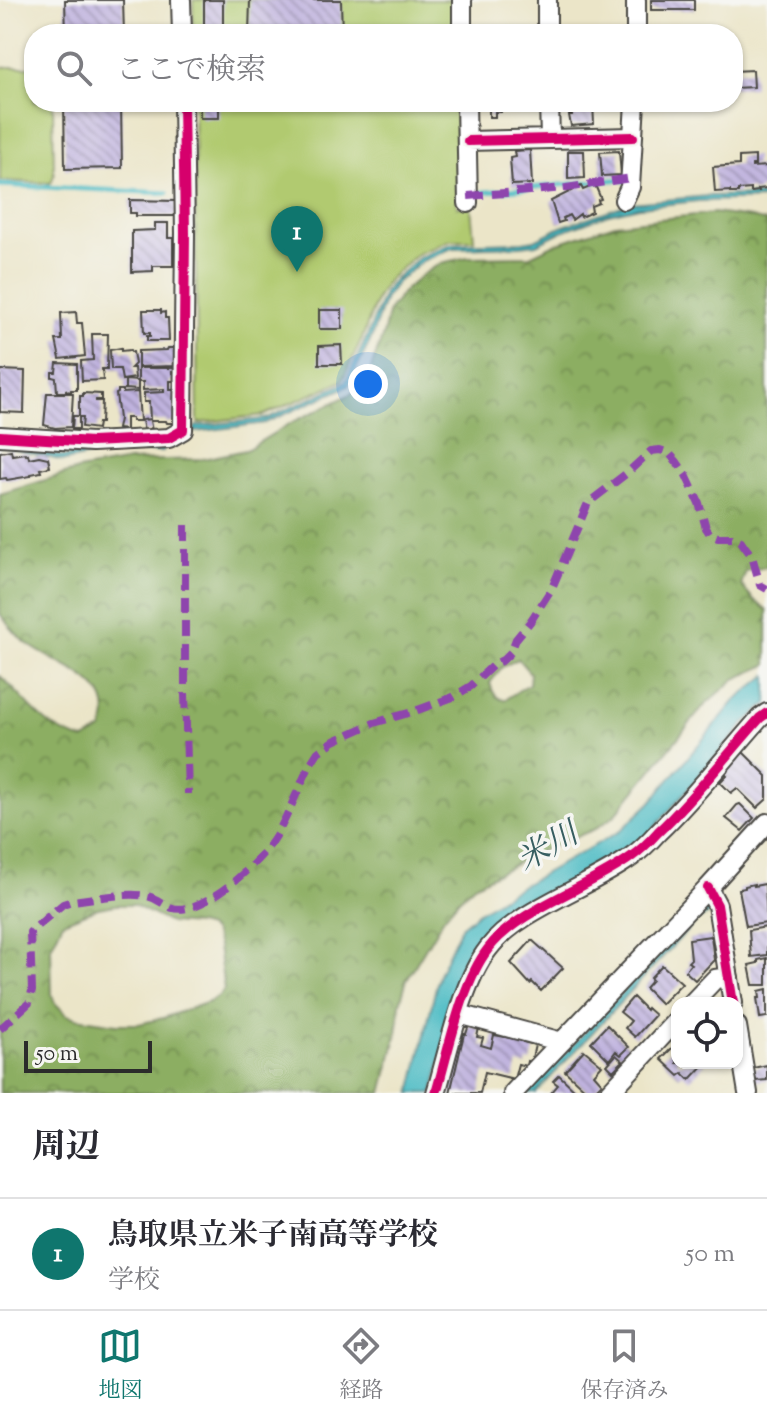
<!DOCTYPE html>
<html lang="ja">
<meta charset="utf-8">
<style>
:root{--surface:#fff;--page:#f7f7f7;--text:#2b2b33;--muted:#7c7c81;--line:#e1e1e2;--accent:#0f766e}
body{margin:0;font-family:"Sorts Mill Goudy","Noto Serif JP",serif;background:var(--page);color:var(--text)}
.controls{position:absolute;right:24px;bottom:24px;display:grid;overflow:hidden;border-radius:16px;box-shadow:0 2px 6px #0004}
.controls button{width:72px;height:72px;display:grid;place-items:center;padding:0;border:0;border-bottom:2px solid var(--line);background:var(--surface);color:var(--text);font:40px sans-serif}
.scale{position:absolute;left:24px;bottom:20px;width:128px;box-sizing:border-box;padding-left:8px;border:4px solid #2b2b2b;border-top:0;font-size:22px;line-height:28px;white-space:nowrap;color:#2b2b2b;-webkit-text-stroke:6px #f6f6f2;paint-order:stroke}
.you{position:absolute;left:368px;top:384px;width:28px;height:28px;margin:-20px;border:6px solid #fff;border-radius:50%;background:#1a73e8;box-shadow:0 0 0 12px #1a73e833}
.badge{display:grid;place-items:center;width:52px;height:52px;border-radius:50%;background:var(--accent);color:#fff;font-size:26px;font-weight:700}
.pin{position:absolute;translate:-50% -66px;filter:drop-shadow(0 2px 4px #0008)}
.pin::after{content:'';position:absolute;top:42px;width:28px;height:24px;background:inherit;clip-path:polygon(0 0,100% 0,50% 100%)}
.list{margin:0;padding:0;list-style:none}
h2{display:flex;justify-content:space-between;align-items:center;height:104px;margin:0;padding:0 32px;font-size:34px}
h2 small{font-size:26px;font-weight:400;color:var(--muted)}
.list li{display:grid;grid-template-columns:52px 1fr auto;gap:24px;align-items:center;box-sizing:border-box;height:112px;padding:0 32px;border-top:2px solid var(--line)}
.list b{display:block;font-size:30px;white-space:nowrap}
.list p{margin:0;font-size:26px;white-space:nowrap;color:var(--muted)}
.list em{font-size:26px;font-style:normal;color:var(--muted)}
.icon{flex:none;width:44px;height:44px;fill:none;stroke:currentColor;stroke-width:2;stroke-linecap:round;stroke-linejoin:round}
.map{position:relative;flex:none;width:767px;height:1093px;overflow:hidden}
.search{position:absolute;background:var(--surface);box-shadow:0 2px 6px #0004;left:24px;right:24px;top:24px;height:88px;display:flex;align-items:center;gap:20px;box-sizing:border-box;padding:0 28px;border-radius:32px;color:var(--muted);font-size:30px}
.sheet{height:216px;background:var(--surface)}
nav{display:flex;justify-content:space-around;align-items:center;box-sizing:border-box;height:112px;border-top:2px solid var(--line);background:var(--surface);font-size:22px;color:var(--muted)}
nav a{display:grid;justify-items:center;gap:4px}
nav .on{color:var(--accent)}
.map>svg:first-child{display:block}
</style>
<div class="map">
<svg width="767" height="1093" viewBox="0 0 767 1093">
<defs>
<pattern id="forest-crowns" width="20" height="18" patternUnits="userSpaceOnUse" patternTransform="scale(2)"><rect width="20" height="18" fill="#8cae62"/><path d="M2 6a3 3 0 1 1 6 0M12 15a3 3 0 1 1 6 0" fill="none" stroke="#738e51"/></pattern>
<pattern id="building-back-hatch" width="6" height="6" patternUnits="userSpaceOnUse" patternTransform="scale(2)"><rect width="6" height="6" fill="#bfb2de"/><path d="M-1 5l2 2M0 0l6 6M5-1l2 2" fill="none" stroke="#9b91b4"/></pattern>
</defs>
<rect width="100%" height="100%" fill="#f6f6f2"/>
<filter id="ink" filterUnits="userSpaceOnUse"><feTurbulence type="fractalNoise" baseFrequency=".0125" numOctaves="2"/><feDisplacementMap in="SourceGraphic" scale="16" xChannelSelector="R" yChannelSelector="G"/><feConvolveMatrix kernelMatrix="1 2 1 2 8 2 1 2 1" color-interpolation-filters="sRGB"/></filter>
<filter id="wash" filterUnits="userSpaceOnUse"><feTurbulence type="fractalNoise" baseFrequency=".006" numOctaves="4" result="noise"/><feDisplacementMap in="SourceGraphic" scale="32" xChannelSelector="R" yChannelSelector="G"/><feGaussianBlur stdDeviation="1.8" result="paint"/><feColorMatrix in="noise" values="0 0 0 0 0 0 0 0 0 0 0 0 0 0 0 0 0 1.4 0 .05"/><feComposite in="paint" operator="in"/></filter>
<g filter="url(#wash)">
<rect width="100%" height="100%" fill="#ebe5c8"/>
<!-- forest -->
<path fill="url(#forest-crowns)" stroke="#5c6c46" stroke-width="2" fill-rule="evenodd" d="M 714,213 L 751,218 L 767,222 L 767,567 L 746,571 L 741,585 L 753,599 L 767,610 L 767,665 L 735,679 L 704,706 L 614,816 L 595,829 L 541,851 L 474,885 L 458,900 L 444,917 L 407,979 L 400,1003 L 397,1034 L 382,1093 L 0,1093 L 0,676 C 32,704 39,727 84,740 L 102,730 C 123,680 54,666 25,642 C 15,634 8,624 0,614 L 0,494 L 78,470 L 129,461 L 203,459 L 246,450 L 291,423 L 351,394 L 368,376 L 383,335 L 389,310 L 405,290 L 422,275 L 441,263 L 468,257 L 530,256 L 555,244 L 615,224 ZM 518,659 L 530,673 L 529,684 L 504,700 C 495,698 492,691 490,683 L 502,667 ZM 116,905 L 134,905 L 170,923 L 197,925 L 208,928 L 213,932 L 218,946 L 224,989 L 220,995 L 209,1002 L 163,1018 L 139,1024 L 117,1024 L 76,1018 L 67,1015 L 55,1003 L 52,995 L 51,947 L 63,922 L 98,908 Z"/>
<!-- pitch -->
<path fill="#b1ca6f" stroke="#6e7a4d" stroke-width="2" d="M 193,0 L 454,0 L 455,34 L 193,34 Z
M 0,67 L 34,67 L 34,102 L 53,102 L 54,175 L 51,183 L 0,181 Z
M 194,102 L 456,102 L 457,207 L 471,207 L 474,240 L 450,240 L 417,254 L 388,280 L 377,298 L 363,336 L 342,381 L 264,415 L 198,423 Z"/>
<!-- water -->
<path fill="#4ebcc4" stroke="#3c7478" stroke-width="2" d="M 767,195 L 767,199 L 698,201 L 639,207 L 608,214 L 562,231 L 536,244 L 520,246 L 452,248 L 422,261 L 396,283 L 385,298 L 370,341 L 348,386 L 265,423 L 194,432 L 195,427 L 198,426 L 266,419 L 345,383 L 367,337 L 384,293 L 394,280 L 420,257 L 451,244 L 523,242 L 535,240 L 561,227 L 631,203 L 709,196 Z
M 0,442 L 65,457 L 110,447 L 163,447 L 163,452 L 112,451 L 64,461 L 0,446 Z
M 767,675 L 767,704 L 746,722 L 643,841 L 589,876 L 499,925 L 480,941 L 463,972 L 433,1093 L 411,1093 L 439,974 L 461,927 L 479,912 L 507,894 L 620,831 L 650,803 L 734,702 Z
M 702,907 L 711,910 L 708,914 L 696,921 L 536,1093 L 528,1093 Z"/>
<g fill="none" stroke-linecap="round" stroke-linejoin="round">
<!-- stream -->
<path stroke="#4ebcc4" stroke-width="5" d="M 0,185 L 167,193
M 475,193 L 623,179 L 624,181"/>
</g>
<g id="blocks">
<!-- building -->
<path fill="url(#building-back-hatch)" d="M 65,0 L 123,0 L 124,34 L 66,34 Z
M 204,0 L 223,0 L 223,34 L 204,34 Z
M 250,0 L 341,0 L 342,34 L 249,34 Z
M 651,0 L 694,0 L 694,10 L 651,10 Z
M 753,70 L 754,87 L 733,88 L 733,71 Z
M 64,102 L 121,102 L 122,168 L 65,169 Z
M 200,102 L 219,102 L 219,118 L 200,118 Z
M 480,102 L 501,102 L 501,112 L 495,112 L 495,117 L 489,117 L 489,105 L 480,105 Z
M 571,102 L 593,102 L 594,124 L 571,126 L 569,115 L 572,115 Z
M 530,150 L 532,184 L 512,185 L 510,158 L 515,157 L 514,151 Z
M 568,151 L 584,151 L 585,178 L 568,179 Z
M 619,151 L 621,175 L 602,176 L 600,152 Z
M 755,156 L 755,165 L 752,165 L 752,167 L 767,166 L 767,188 L 758,189 L 759,191 L 751,192 L 751,189 L 738,190 L 738,193 L 730,193 L 730,191 L 715,192 L 713,167 L 739,165 L 739,157 Z
M 595,185 L 601,199 L 598,200 L 599,203 L 591,206 L 592,212 L 581,217 L 580,214 L 572,220 L 569,215 L 563,218 L 564,221 L 558,223 L 551,201 L 581,186 L 583,190 Z
M 130,200 L 176,201 L 176,216 L 136,216 L 136,213 L 130,213 Z
M 155,223 L 168,223 L 168,238 L 173,238 L 173,266 L 153,266 L 153,271 L 132,272 L 132,231 L 155,230 Z
M 143,310 L 161,310 L 161,313 L 165,312 L 165,318 L 168,318 L 169,341 L 147,341 L 147,336 L 150,336 L 150,333 L 144,333 Z
M 319,310 L 342,310 L 342,329 L 319,329 Z
M 76,312 L 77,323 L 82,323 L 85,356 L 60,359 L 56,340 L 62,340 L 61,313 Z
M 92,334 L 108,334 L 107,369 L 102,369 L 103,380 L 82,381 L 81,361 L 93,360 Z
M 341,345 L 342,364 L 319,364 L 319,346 Z
M 121,348 L 121,351 L 130,350 L 131,352 L 133,352 L 135,364 L 131,368 L 134,368 L 135,378 L 122,380 L 120,369 L 111,369 L 110,350 Z
M 168,348 L 175,348 L 176,366 L 138,367 L 138,351 L 167,350 Z
M 57,363 L 77,364 L 77,390 L 71,390 L 71,392 L 67,391 L 66,389 L 66,392 L 57,392 L 56,378 L 52,377 L 52,372 L 56,372 Z
M 138,368 L 176,368 L 176,371 L 172,371 L 172,373 L 174,373 L 174,381 L 170,381 L 170,390 L 175,390 L 176,420 L 173,421 L 173,423 L 167,423 L 166,421 L 150,421 L 152,431 L 144,432 L 142,420 L 150,419 L 149,402 L 144,402 L 144,393 L 164,392 L 164,389 L 143,390 L 143,382 L 138,382 Z
M 0,370 L 25,371 L 24,413 L 0,412 Z
M 125,380 L 138,381 L 138,390 L 125,389 Z
M 118,390 L 123,390 L 123,393 L 138,392 L 140,421 L 132,421 L 132,418 L 126,418 L 126,430 L 117,429 L 119,419 L 116,394 L 118,393 Z
M 47,393 L 73,393 L 71,427 L 55,428 L 44,425 Z
M 83,393 L 101,394 L 101,400 L 96,400 L 96,401 L 102,401 L 101,423 L 98,423 L 97,429 L 82,427 L 83,417 L 79,417 L 79,429 L 72,429 L 73,416 L 79,416 L 79,402 L 80,402 L 80,396 L 83,396 Z
M 11,450 L 12,455 L 25,453 L 26,455 L 28,454 L 29,458 L 39,456 L 48,458 L 50,467 L 40,469 L 41,472 L 31,474 L 31,476 L 7,480 L 6,478 L 0,479 L 0,452 Z
M 743,752 L 767,776 L 767,799 L 757,808 L 737,788 L 731,793 L 720,782 L 727,775 L 724,772 Z
M 740,804 L 754,818 L 742,831 L 726,818 L 737,805 Z
M 754,884 L 754,886 L 765,884 L 767,923 L 746,926 L 739,889 L 745,888 L 745,886 Z
M 767,927 L 767,955 L 751,957 L 749,930 Z
M 711,936 L 714,960 L 695,980 L 685,971 L 691,964 L 688,962 L 691,959 L 689,939 Z
M 532,940 L 563,968 L 541,991 L 532,982 L 530,984 L 511,963 Z
M 767,958 L 767,985 L 753,985 L 749,965 L 758,963 L 758,960 Z
M 662,965 L 682,983 L 661,1004 L 645,988 L 652,980 L 650,978 Z
M 767,989 L 767,1017 L 760,1018 L 757,998 L 760,998 L 759,991 Z
M 633,997 L 646,1010 L 647,1008 L 655,1015 L 635,1037 L 625,1028 L 631,1021 L 620,1012 Z
M 469,1025 L 479,1028 L 477,1037 L 483,1038 L 481,1045 L 491,1048 L 494,1035 L 510,1038 L 511,1036 L 523,1040 L 523,1042 L 535,1045 L 531,1062 L 527,1061 L 526,1066 L 518,1064 L 514,1079 L 485,1072 L 480,1093 L 450,1093 L 464,1034 L 466,1034 Z
M 607,1025 L 629,1047 L 621,1055 L 616,1051 L 609,1060 L 591,1042 Z
M 677,1043 L 677,1063 L 706,1063 L 690,1080 L 683,1073 L 679,1076 L 661,1059 Z
M 584,1050 L 602,1065 L 594,1074 L 602,1083 L 592,1093 L 589,1093 L 565,1071 Z
M 616,1055 L 623,1061 L 613,1071 L 607,1065 Z
M 767,1065 L 767,1080 L 755,1081 L 753,1068 Z
M 559,1075 L 578,1093 L 551,1093 L 558,1085 L 553,1081 Z"/>
</g>
</g>
<g filter="url(#ink)">
<use href="#blocks" fill-opacity="0" stroke="#484743" stroke-width="2"/>
<g fill="none" stroke-linecap="round" stroke-linejoin="round">
<!-- street casing -->
<g stroke="#484743" stroke-width="22">
<path id="street" d="M 181,0 L 182,34
M 462,0 L 462,34
M 547,0 L 547,34
M 636,34 L 636,0
M 466,102 L 468,203
M 549,102 L 550,139
M 468,141 L 633,137
M 624,200 L 630,187 L 635,102
M 0,436 L 92,442 L 169,438 L 183,430 L 185,233 L 183,102
M 708,888 L 717,905 L 733,1003
M 692,1003 L 715,979 L 729,977
M 459,1014 L 562,1042
M 737,1026 L 748,1093
M 436,1093 C 449,1050 461,984 488,949 C 517,910 590,887 631,857 C 641,850 650,841 658,832 C 695,797 726,756 760,718 L 767,713
M 513,1093 L 708,888 L 767,823
M 609,1093 L 677,1020"/>
</g>
<!-- street -->
<use href="#street" stroke="#fff" stroke-width="18"/>
<!-- quiet -->
<path stroke="#8e44ad" stroke-width="8" stroke-dasharray="16 8" stroke-linecap="butt" d="M 468,196 L 566,188 L 631,178
M 185,525 L 185,693 L 188,794
M 0,1029 L 29,1003 L 32,991 L 30,932 L 63,904 L 72,901 C 91,899 128,892 146,896 C 156,897 164,906 173,908 C 204,916 262,860 276,836 C 289,813 299,787 311,763 L 318,752 L 334,741 L 374,723 L 412,712 L 453,697 L 471,686 L 494,664 L 503,660 L 511,652 L 516,639 L 530,622 L 552,588 L 588,503 L 627,473 L 651,451 L 660,450 L 669,453 L 677,462 L 686,475 L 699,503 L 706,528 L 710,534 L 718,537 L 732,537 L 741,541 L 745,547 L 752,556 L 760,585 L 767,589"/>
<!-- cycleway casing -->
<g stroke="#f6f6f2" stroke-width="15">
<path id="cycleway" d="M 468,141 L 633,137
M 0,436 L 92,442 L 169,438 L 183,430 L 185,233 L 183,102
M 708,888 L 717,905 L 733,1003
M 436,1093 C 449,1050 461,984 488,949 C 517,910 590,887 631,857 C 641,850 650,841 658,832 C 695,797 726,756 760,718 L 767,713"/>
</g>
<!-- cycleway -->
<use href="#cycleway" stroke="#d6006c" stroke-width="10"/>
</g>
</g>
<g text-anchor="middle" stroke-width="7" stroke-linejoin="round" paint-order="stroke">
<!-- water labels -->
<g font-size="32" font-style="italic" fill="#375e61" stroke="#f6f6f2">
<text transform="translate(547 846) rotate(-30)" y="11">米川</text>
</g>
</g>
</svg>
<div class="controls">
<button><svg class="icon" aria-label="locate" viewBox="0 0 24 24"><circle cx="12" cy="12" r="6"/><path d="M12 2v4M12 18v4M2 12h4M18 12h4"/></svg></button>
</div>
<div class="scale">50 m</div>
<div class="you"></div>
<div class="pin badge" style="left:297px;top:272px">1</div>
<div class="search"><svg class="icon" aria-label="search" viewBox="0 0 24 24"><circle cx="10" cy="10" r="6"/><path d="M15 15l6 6"/></svg>ここで検索</div>
</div>
<section class="sheet">
<h2>周辺<small></small></h2>
<ul class="list">
<li><span class="badge">1</span><div><b>鳥取県立米子南高等学校</b><p>学校</p></div><em>50 m</em></li>
</ul>
</section>
<nav>
<a class="on"><svg class="icon" aria-label="map" viewBox="0 0 24 24"><path d="M3 6l6-2 6 2 6-2v14l-6 2-6-2-6 2zM9 4v14M15 6v14"/></svg>地図</a>
<a><svg class="icon" aria-label="directions" viewBox="0 0 24 24"><path d="M12 3l9 9-9 9-9-9zM9 14v-3h6M13 9l2 2-2 2"/></svg>経路</a>
<a><svg class="icon" aria-label="saved" viewBox="0 0 24 24"><path d="M7 4h10v16l-5-4-5 4z"/></svg>保存済み</a>
</nav>
